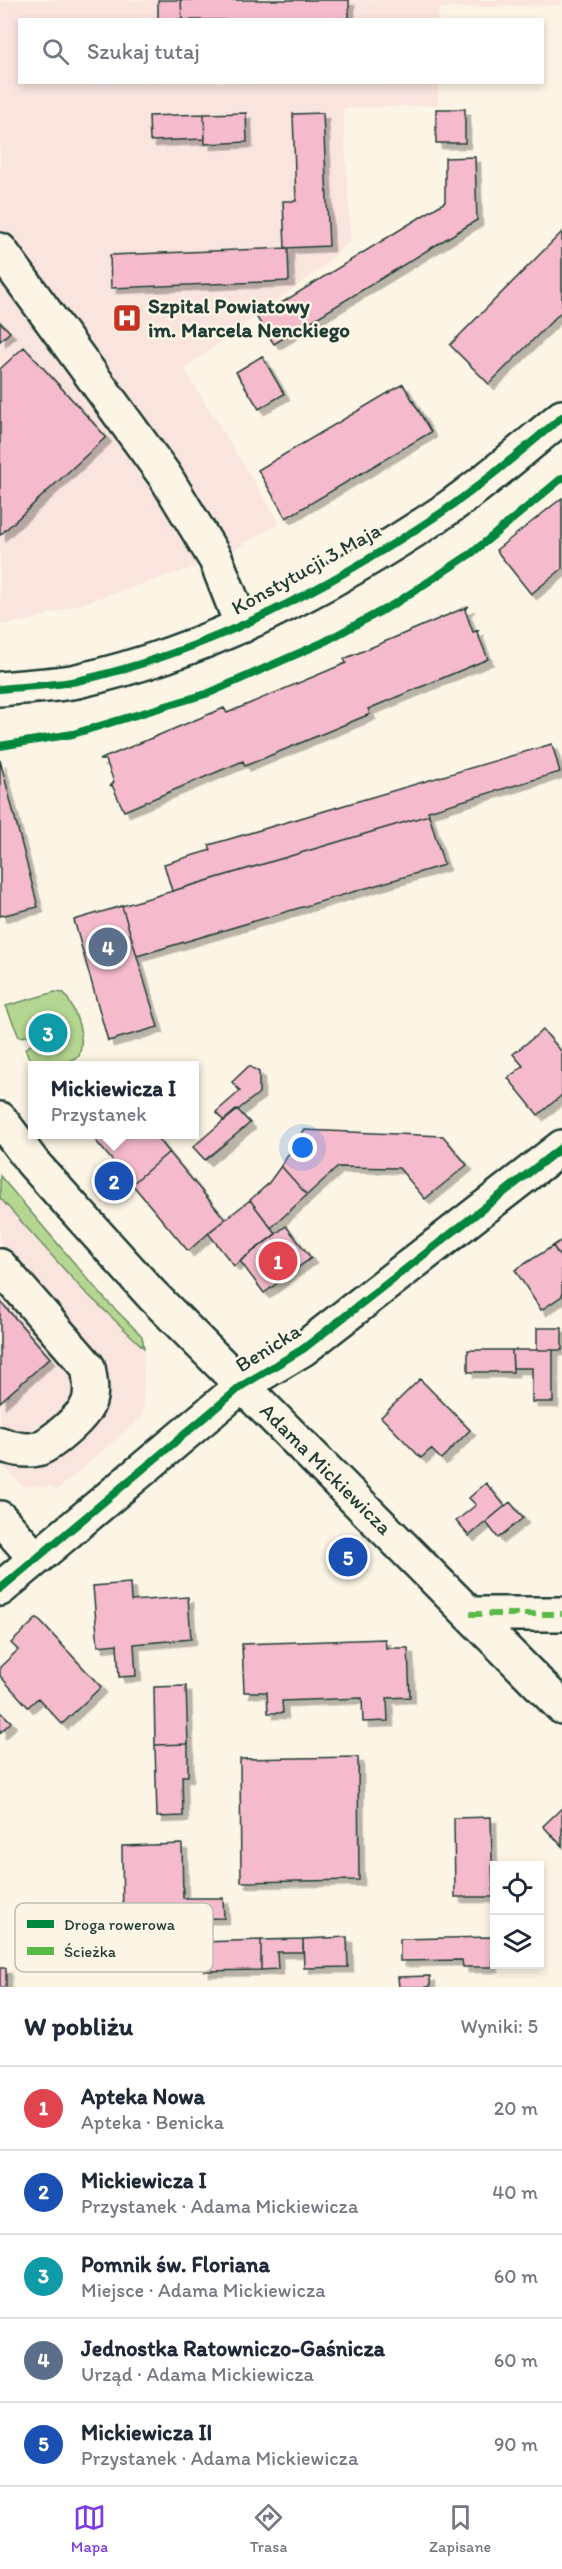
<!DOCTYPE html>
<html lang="pl">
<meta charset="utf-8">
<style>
:root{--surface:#fff;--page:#f6f6f7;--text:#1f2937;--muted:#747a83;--line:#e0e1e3;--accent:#7c3aed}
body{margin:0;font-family:Itim,sans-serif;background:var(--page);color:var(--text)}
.controls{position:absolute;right:18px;bottom:18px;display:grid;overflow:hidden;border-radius:0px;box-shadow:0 3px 9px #0003}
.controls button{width:54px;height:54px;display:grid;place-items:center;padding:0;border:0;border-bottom:2px solid var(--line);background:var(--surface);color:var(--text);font:30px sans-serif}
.you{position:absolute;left:303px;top:1148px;width:21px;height:21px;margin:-15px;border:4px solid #fff;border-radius:50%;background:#1a73e8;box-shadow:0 0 0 9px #1a73e833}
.badge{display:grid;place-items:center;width:39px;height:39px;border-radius:50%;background:var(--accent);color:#fff;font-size:20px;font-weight:700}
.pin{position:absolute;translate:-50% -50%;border:3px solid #fff;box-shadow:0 2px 6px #0006}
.popup{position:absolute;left:28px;top:1061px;width:171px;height:78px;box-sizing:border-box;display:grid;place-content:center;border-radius:0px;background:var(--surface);filter:drop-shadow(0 2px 4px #0005);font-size:20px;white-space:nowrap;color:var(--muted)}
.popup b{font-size:22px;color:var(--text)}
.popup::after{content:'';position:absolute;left:50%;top:100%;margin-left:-12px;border:12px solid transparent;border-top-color:var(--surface)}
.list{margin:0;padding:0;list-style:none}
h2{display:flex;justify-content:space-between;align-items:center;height:78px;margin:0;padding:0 24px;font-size:26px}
h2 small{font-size:20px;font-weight:400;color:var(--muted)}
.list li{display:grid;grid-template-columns:39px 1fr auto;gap:18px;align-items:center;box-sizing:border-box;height:84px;padding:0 24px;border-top:2px solid var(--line)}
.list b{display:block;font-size:22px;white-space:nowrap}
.list p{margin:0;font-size:20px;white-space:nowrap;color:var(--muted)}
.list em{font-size:20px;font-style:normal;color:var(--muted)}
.icon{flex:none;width:33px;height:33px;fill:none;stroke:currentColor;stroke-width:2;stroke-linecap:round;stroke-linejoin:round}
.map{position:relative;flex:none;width:562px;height:1987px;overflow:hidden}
.search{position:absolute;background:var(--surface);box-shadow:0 3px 9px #0003;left:18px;right:18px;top:18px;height:66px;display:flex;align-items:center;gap:15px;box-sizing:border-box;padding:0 21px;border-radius:0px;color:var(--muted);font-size:22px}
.sheet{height:498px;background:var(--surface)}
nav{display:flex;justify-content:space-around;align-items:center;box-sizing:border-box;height:84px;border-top:2px solid var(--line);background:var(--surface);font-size:16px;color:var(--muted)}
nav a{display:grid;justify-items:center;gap:3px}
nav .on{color:var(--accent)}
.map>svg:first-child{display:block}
</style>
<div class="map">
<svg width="562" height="1987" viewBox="0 0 562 1987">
<defs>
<filter id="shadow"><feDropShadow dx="5.5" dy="5.5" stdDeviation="0" flood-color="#0004"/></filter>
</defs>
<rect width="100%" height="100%" fill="#fcf5e5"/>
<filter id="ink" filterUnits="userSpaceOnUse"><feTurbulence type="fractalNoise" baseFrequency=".0167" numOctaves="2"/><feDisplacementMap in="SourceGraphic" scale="12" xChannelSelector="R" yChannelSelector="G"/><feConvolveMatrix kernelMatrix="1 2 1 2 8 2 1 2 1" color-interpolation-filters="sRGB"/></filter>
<g filter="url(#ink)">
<!-- built -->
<path fill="#fae4de" d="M 0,0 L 562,0 L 562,5 L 439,8 L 438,20 L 20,20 L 20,82 L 438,83 L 438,105 L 343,108 L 351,240 L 323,267 L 184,369 L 280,523 L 216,560 L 31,620 L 0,625 Z
M 0,1198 L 81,1288 L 144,1348 L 143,1416 L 57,1490 L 51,1487 L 23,1486 L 0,1463 Z"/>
<!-- green -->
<path fill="#b4d691" stroke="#6a8a62" stroke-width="1.5" d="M 55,992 L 64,993 C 76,1011 86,1036 79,1056 L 61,1065 L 33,1066 L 25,1049 L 39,1039 L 51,1039 L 55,1030 L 47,1026 L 36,1035 L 19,1037 L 6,1006 Z
M 0,1176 L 105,1299 L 142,1336 L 144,1348 L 81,1288 L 0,1198 Z"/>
<!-- building -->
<path fill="#f5bbcc" stroke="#1f3d34" stroke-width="1.5" filter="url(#shadow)" d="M 158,0 L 181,0 L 182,20 L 158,20 Z
M 181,0 L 349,0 L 349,20 L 182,20 Z
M 436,109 L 465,109 L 465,143 L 436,143 Z
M 246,113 L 247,142 L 205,144 L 204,114 Z
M 323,113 L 329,246 L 285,248 L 283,201 L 296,201 L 293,114 Z
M 204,114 L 205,139 L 150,141 L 149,116 Z
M 475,157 L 477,220 L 274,344 L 257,318 L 445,202 L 445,158 Z
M 562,232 L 562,311 L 489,384 L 450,345 Z
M 288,248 L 289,281 L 111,288 L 110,255 Z
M 0,322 L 10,332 L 0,341 Z
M 24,347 L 106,437 L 0,535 L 0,369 Z
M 262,356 L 284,394 L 259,409 L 236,372 Z
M 403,384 L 431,432 L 286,518 L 258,470 Z
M 562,498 L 562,569 L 531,594 L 496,550 Z
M 469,606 L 465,610 L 473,632 L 479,630 L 477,632 L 488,659 L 368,709 L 370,714 L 245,766 L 243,761 L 124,811 L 112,785 L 110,786 L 114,782 L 106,760 L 99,760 L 224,708 L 227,713 L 346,663 L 344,659 Z
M 552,744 L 560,772 L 428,811 L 429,815 L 172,891 L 164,864 L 211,850 L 209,845 Z
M 0,760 L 38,907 L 0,916 Z
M 429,815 L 444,865 L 137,956 L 122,906 Z
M 122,906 L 158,1027 L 108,1041 L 74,920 Z
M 543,1030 L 562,1052 L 562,1095 L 538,1115 L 508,1078 L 523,1066 L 513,1054 Z
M 249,1066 L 259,1072 L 259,1093 L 224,1121 L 216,1112 L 240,1091 L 232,1082 Z
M 237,1109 L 250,1123 L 205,1160 L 193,1147 Z
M 304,1130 L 443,1136 L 467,1165 L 425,1199 L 399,1168 L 338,1167 L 307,1195 L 281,1166 Z
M 90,1134 L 155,1134 L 169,1152 L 132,1184 Z
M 169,1152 L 225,1219 L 188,1251 L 132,1184 Z
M 281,1166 L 307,1195 L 271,1228 L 250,1200 L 268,1184 Z
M 250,1200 L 276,1234 L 234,1266 L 208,1233 Z
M 286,1226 L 311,1258 L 264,1293 L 240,1261 Z
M 562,1240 L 562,1260 L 553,1246 Z
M 553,1246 L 562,1260 L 562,1296 L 541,1310 L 515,1270 Z
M 0,1301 L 50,1358 L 0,1402 Z
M 537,1328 L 562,1328 L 562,1350 L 537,1350 Z
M 468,1350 L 512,1350 L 513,1372 L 468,1372 Z
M 512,1350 L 553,1350 L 553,1402 L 532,1402 L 532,1368 L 513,1368 Z
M 420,1379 L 470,1430 L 441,1459 L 431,1449 L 421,1458 L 381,1417 Z
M 486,1483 L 505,1506 L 469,1536 L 456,1521 L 476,1505 L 469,1498 Z
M 510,1502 L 523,1518 L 498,1538 L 486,1522 Z
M 130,1583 L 131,1601 L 188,1597 L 191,1639 L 134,1644 L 136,1676 L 119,1677 L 117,1644 L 98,1646 L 93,1586 Z
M 37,1618 L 101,1687 L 62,1724 L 38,1698 L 28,1707 L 0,1676 L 0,1667 L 18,1650 L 11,1643 Z
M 385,1639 L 386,1648 L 408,1648 L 410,1697 L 387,1698 L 388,1721 L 363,1722 L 362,1698 L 282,1701 L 283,1713 L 268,1713 L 267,1692 L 244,1692 L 242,1644 Z
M 186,1686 L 188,1744 L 155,1745 L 154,1687 Z
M 0,1711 L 11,1722 L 0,1733 Z
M 188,1744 L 188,1776 L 182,1776 L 183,1816 L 157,1817 L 155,1745 Z
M 358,1757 L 359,1880 L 241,1882 L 240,1759 Z
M 562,1808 L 562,1846 L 543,1826 Z
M 491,1817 L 493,1897 L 455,1897 L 454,1818 Z
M 182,1844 L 183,1898 L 223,1898 L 224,1918 L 123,1920 L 122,1846 Z
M 347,1937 L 348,1967 L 304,1968 L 303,1939 Z
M 492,1937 L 493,1967 L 463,1967 L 462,1960 L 400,1961 L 400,1939 Z
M 303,1939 L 303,1952 L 277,1952 L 278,1969 L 261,1970 L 261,1940 Z
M 261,1940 L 261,1970 L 204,1971 L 203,1942 Z
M 0,1968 L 6,1968 L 6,1987 L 0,1987 Z
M 430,1976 L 430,1987 L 399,1987 L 398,1977 Z"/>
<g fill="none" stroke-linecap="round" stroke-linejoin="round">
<!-- minor casing -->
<g stroke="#1f3d34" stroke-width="38">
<path id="minor" d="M 0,250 L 165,476 L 216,560 L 242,626
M 0,689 C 25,686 52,686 77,681 C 208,652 330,587 441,513 C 484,484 523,449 562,417
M 0,1266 L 88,1367 C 90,1379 93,1392 88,1404 C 83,1417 50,1446 37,1449 C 26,1452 10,1448 0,1444
M 0,1518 L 35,1558
M 0,1589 L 243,1385 L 303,1349 L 562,1147
M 470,1614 L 562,1614"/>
</g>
<!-- major casing -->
<g stroke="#1f3d34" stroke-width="38">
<path id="major" d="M 0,1119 L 33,1163 L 152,1295 L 562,1707"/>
</g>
<!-- minor -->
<use href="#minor" stroke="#fcf5e5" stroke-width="33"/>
<!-- major -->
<use href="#major" stroke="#fcf5e5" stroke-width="33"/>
<!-- quiet -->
<path stroke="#58b947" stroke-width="6" stroke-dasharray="12 6" stroke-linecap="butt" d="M 470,1614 L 562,1614"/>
<!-- cycleway casing -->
<g stroke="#fcf5e5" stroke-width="11">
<path id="cycleway" d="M 0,689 C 25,686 52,686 77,681 C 208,652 330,587 441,513 C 484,484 523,449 562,417
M 0,746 L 73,734 L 209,693 L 322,643 L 396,603 L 472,553 L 562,478
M 0,1589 L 243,1385 L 303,1349 L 562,1147"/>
</g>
<!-- cycleway -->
<use href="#cycleway" stroke="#00873e" stroke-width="8"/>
</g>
</g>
<!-- icons -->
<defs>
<g id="hospital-square" transform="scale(1.5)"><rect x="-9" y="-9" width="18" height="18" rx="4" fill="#c8321e" stroke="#fcf5e5"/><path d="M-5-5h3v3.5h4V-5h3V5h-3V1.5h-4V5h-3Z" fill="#fff"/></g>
</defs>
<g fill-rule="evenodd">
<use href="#hospital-square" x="127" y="318"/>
</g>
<g text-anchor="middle" stroke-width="5" stroke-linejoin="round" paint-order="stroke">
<!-- poi labels -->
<g font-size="21" font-weight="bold" fill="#1f3d34" stroke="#fcf5e5" text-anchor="start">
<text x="148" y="313">Szpital Powiatowy<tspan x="148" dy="24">im. Marcela Nenckiego</tspan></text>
</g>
<!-- street labels -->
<g font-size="21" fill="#1f3d34" stroke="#fcf5e5">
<text transform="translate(306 569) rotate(-29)" y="7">Konstytucji 3 Maja</text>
<text transform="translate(268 1348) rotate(-32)" y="7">Benicka</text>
<text transform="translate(326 1469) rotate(45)" y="7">Adama Mickiewicza</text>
</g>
</g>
<!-- legend -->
<rect x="15" y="1903" width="198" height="69" rx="9" fill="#fcf5e5" stroke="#babeb0" stroke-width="1.5"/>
<rect x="27" y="1920" width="27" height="8" fill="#00873e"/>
<rect x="27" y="1947" width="27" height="8" fill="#58b947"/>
<g font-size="16" fill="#1f3d34">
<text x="64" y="1930">Droga rowerowa</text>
<text x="64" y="1957">Ścieżka</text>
</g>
</svg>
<div class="controls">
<button><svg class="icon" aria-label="locate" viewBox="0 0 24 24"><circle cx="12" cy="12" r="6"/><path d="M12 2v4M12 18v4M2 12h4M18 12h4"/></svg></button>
<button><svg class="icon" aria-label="layers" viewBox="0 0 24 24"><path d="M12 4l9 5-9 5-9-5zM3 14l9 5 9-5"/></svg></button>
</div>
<div class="you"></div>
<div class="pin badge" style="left:278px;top:1261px;background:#e0444e">1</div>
<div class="pin badge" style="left:114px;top:1181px;background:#1a4fb4">2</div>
<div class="popup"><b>Mickiewicza I</b>Przystanek</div>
<div class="pin badge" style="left:48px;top:1033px;background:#0f9aa8">3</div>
<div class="pin badge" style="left:108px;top:947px;background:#5c6f8a">4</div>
<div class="pin badge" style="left:348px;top:1557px;background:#1a4fb4">5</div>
<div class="search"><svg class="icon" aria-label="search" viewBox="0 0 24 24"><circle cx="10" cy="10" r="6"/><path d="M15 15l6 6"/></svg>Szukaj tutaj</div>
</div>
<section class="sheet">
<h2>W pobliżu<small>Wyniki: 5</small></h2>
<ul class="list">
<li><span class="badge" style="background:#e0444e">1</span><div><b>Apteka Nowa</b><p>Apteka · Benicka</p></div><em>20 m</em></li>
<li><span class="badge" style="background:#1a4fb4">2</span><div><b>Mickiewicza I</b><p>Przystanek · Adama Mickiewicza</p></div><em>40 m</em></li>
<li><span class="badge" style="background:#0f9aa8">3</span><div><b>Pomnik św. Floriana</b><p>Miejsce · Adama Mickiewicza</p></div><em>60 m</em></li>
<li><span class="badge" style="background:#5c6f8a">4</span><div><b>Jednostka Ratowniczo-Gaśnicza</b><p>Urząd · Adama Mickiewicza</p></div><em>60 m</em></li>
<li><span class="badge" style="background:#1a4fb4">5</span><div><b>Mickiewicza II</b><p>Przystanek · Adama Mickiewicza</p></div><em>90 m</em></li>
</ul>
</section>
<nav>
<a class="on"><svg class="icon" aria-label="map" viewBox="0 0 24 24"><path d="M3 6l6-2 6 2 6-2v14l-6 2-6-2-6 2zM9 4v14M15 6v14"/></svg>Mapa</a>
<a><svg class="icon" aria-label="directions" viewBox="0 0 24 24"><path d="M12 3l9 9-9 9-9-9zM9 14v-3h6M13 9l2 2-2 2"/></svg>Trasa</a>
<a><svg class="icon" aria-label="saved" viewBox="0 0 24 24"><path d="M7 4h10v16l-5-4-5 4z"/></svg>Zapisane</a>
</nav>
